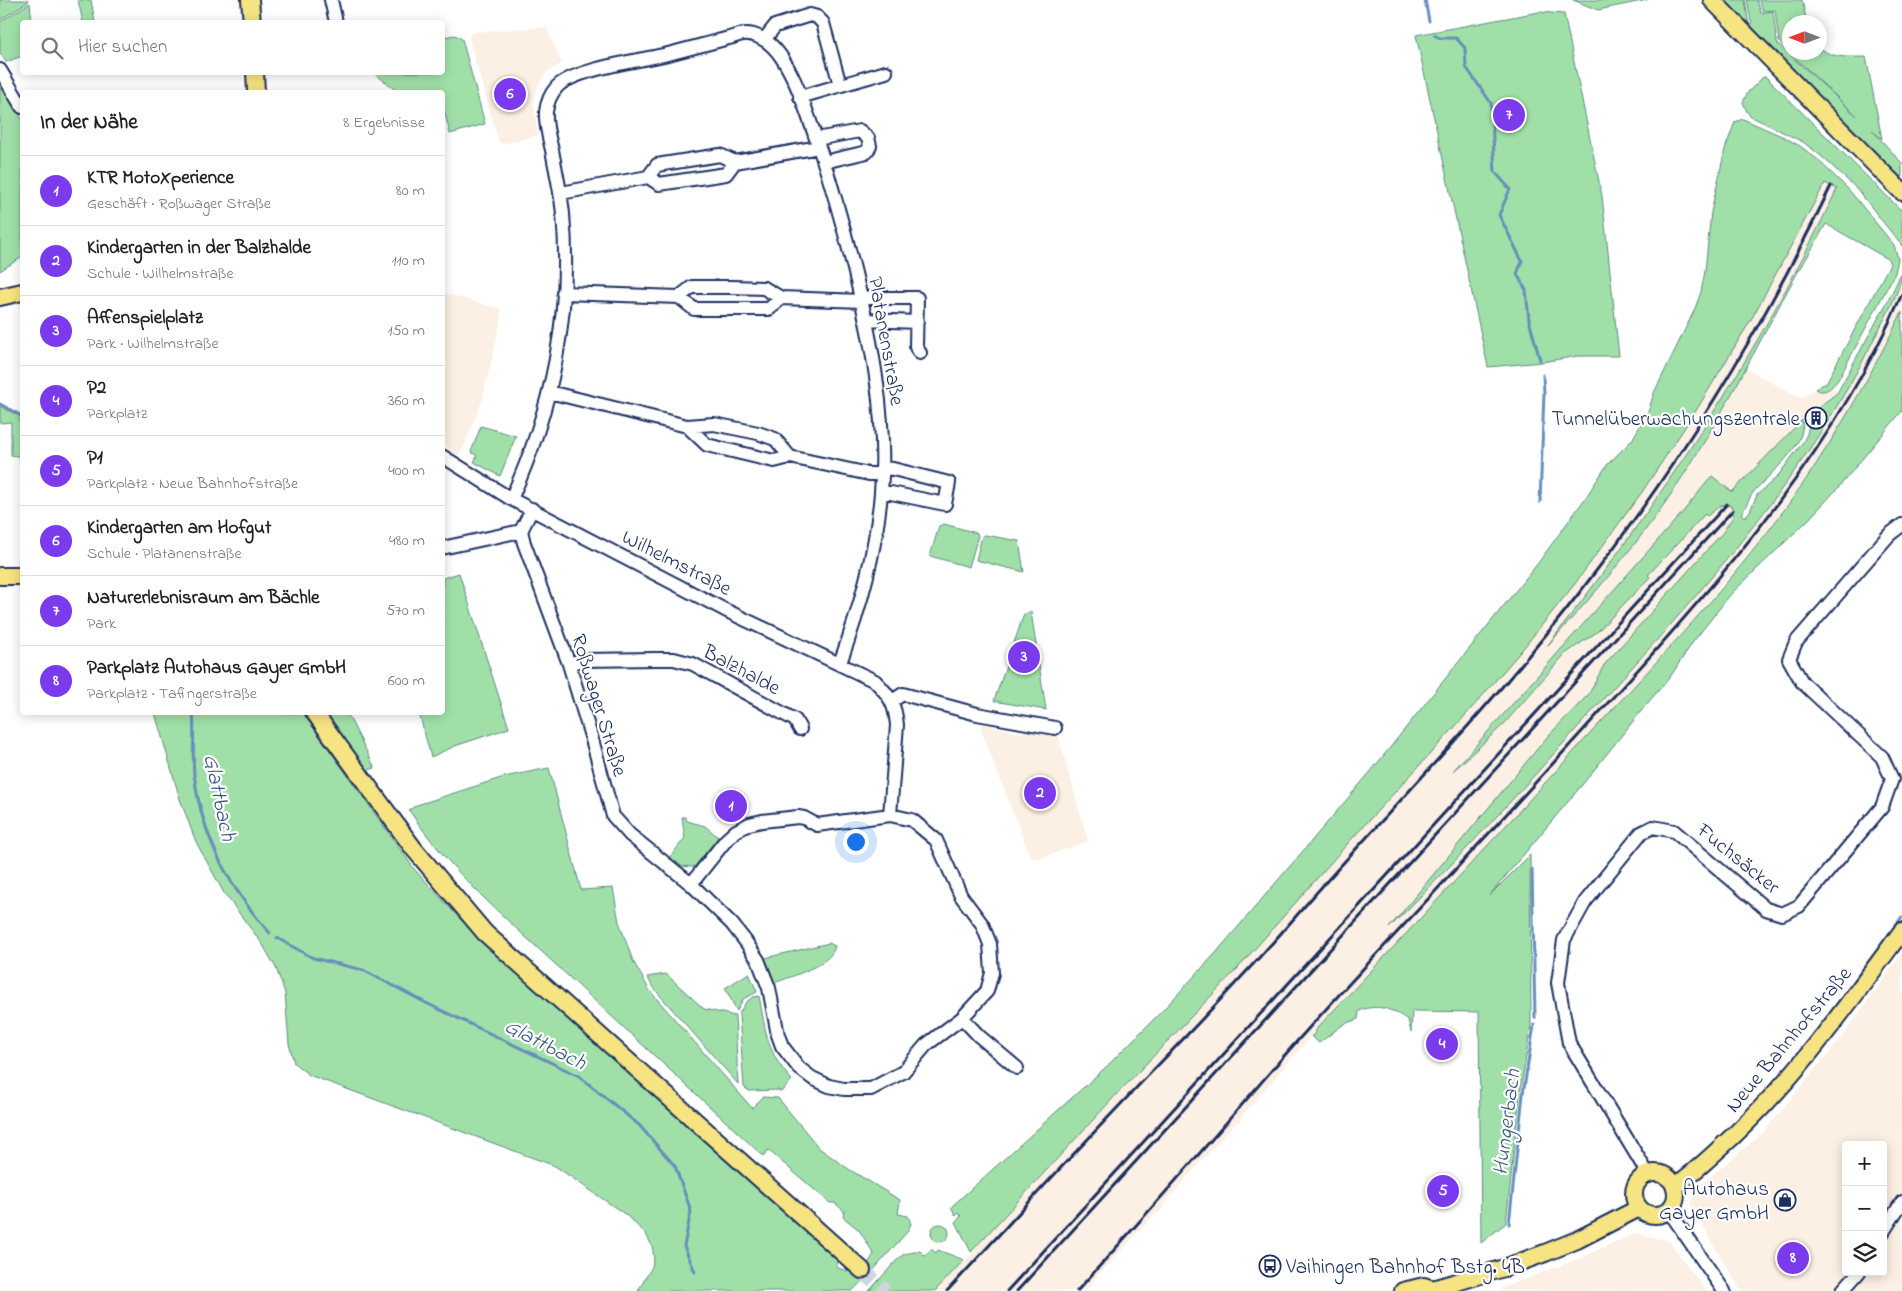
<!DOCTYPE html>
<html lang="de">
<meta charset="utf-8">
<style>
:root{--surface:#fff;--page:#f6f6f6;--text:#222;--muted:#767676;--line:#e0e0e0;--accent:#7c3aed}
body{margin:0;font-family:"Indie Flower",sans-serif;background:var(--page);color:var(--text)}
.controls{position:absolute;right:15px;bottom:15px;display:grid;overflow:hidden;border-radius:5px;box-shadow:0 2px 12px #0003}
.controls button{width:45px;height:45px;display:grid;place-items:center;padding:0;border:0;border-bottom:1px solid var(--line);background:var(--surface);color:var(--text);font:25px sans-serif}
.compass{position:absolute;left:1782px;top:15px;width:45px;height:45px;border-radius:50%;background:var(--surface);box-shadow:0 2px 12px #0003;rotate:270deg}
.you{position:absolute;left:855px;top:841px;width:18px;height:18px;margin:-12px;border:4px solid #fff;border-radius:50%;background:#1a73e8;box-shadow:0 0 0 8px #1a73e833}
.badge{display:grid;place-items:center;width:32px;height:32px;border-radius:50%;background:var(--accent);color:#fff;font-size:16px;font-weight:700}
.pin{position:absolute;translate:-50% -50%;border:2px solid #fff;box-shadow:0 1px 5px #0006}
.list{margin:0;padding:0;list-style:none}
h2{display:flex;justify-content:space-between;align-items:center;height:65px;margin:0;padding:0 20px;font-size:21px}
h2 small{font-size:16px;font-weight:400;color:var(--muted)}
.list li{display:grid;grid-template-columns:32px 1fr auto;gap:15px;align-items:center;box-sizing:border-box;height:70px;padding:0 20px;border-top:1px solid var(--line)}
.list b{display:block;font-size:19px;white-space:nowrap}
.list p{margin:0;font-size:16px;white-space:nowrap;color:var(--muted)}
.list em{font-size:16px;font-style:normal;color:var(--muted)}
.icon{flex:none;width:28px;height:28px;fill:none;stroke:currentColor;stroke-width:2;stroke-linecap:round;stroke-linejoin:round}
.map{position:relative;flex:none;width:1902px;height:1291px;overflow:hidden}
.search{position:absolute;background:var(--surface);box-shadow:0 2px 12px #0003;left:20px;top:20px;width:425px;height:55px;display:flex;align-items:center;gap:12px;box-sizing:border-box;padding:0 18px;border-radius:5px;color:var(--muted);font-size:19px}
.panel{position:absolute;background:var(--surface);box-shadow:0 2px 12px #0003;left:20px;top:90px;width:425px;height:625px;border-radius:5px}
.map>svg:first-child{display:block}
</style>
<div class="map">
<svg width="1902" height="1291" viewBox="0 0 1902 1291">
<rect width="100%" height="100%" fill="#fff"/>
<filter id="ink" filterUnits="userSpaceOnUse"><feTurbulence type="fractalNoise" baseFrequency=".02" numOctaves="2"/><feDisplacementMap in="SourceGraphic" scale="10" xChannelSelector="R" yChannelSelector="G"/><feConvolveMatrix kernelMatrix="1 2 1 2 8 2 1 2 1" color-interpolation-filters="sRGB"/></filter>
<g filter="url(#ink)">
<!-- built -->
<path fill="#fcefe3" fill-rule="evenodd" d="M 546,27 L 562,63 L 546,73 L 538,85 L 533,103 L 538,135 L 503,144 L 499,142 L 469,39 L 470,34 L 475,32 Z
M 1825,183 L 1837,188 L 1812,241 L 1764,328 L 1711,417 L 1655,502 L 1595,585 L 1554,637 L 1626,556 L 1667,499 L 1696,455 L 1745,368 L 1800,398 L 1815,389 L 1818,391 L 1825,391 L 1832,387 L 1837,393 L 1802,420 L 1732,492 L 1711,477 L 1682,513 L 1455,768 L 1541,683 L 1565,654 L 1597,632 L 1650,577 L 1648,575 L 1705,513 L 1708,516 L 1721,505 L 1731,506 L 1734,516 L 1724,531 L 1604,665 L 1589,694 L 1548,736 L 1399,917 L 1466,849 L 1664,633 L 1761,518 L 1818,438 L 1844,395 L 1891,303 L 1902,277 L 1902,312 L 1881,356 L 1855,403 L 1829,445 L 1771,526 L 1674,642 L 1514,818 L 1318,1027 L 1315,1034 L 1311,1036 L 1241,1117 L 1239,1122 L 1236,1122 L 1163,1205 L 1163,1208 L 1158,1213 L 1156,1213 L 1094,1280 L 1090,1287 L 1084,1291 L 935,1291 L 971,1254 L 1020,1197 L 1238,968 L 1349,842 L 1464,717 L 1521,651 L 1574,585 L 1697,409 L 1752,318 Z
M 443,293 L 501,309 L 501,320 L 482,401 L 462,451 L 457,456 L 443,443 Z
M 982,724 L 1021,733 L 1031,729 L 1058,735 L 1088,841 L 1038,859 L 1030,856 L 981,730 Z
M 1902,953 L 1902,1291 L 1741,1291 L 1690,1204 L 1698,1187 L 1762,1134 L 1844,1035 ZM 1846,1145 L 1883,1145 L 1883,1272 L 1846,1272 Z
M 1635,1233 L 1669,1241 L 1706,1291 L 1501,1291 L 1502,1288 L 1583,1257 Z"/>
<!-- green -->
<path fill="#a0e0a8" stroke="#5e8883" d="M 0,0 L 28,0 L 28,2 L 0,20 Z
M 78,0 L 91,0 L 95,22 L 83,22 Z
M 1573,0 L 1647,0 L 1598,10 Z
M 1720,0 L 1745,0 L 1750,31 Z
M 1747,0 L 1757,0 L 1761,13 L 1773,11 L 1777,43 L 1857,116 L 1790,53 L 1820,52 L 1820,47 C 1830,59 1851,57 1866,57 L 1882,139 L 1872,130 L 1902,163 L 1902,185 L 1753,32 Z
M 1759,0 L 1802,0 L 1807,22 L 1790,22 L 1789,52 L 1779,42 L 1775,10 L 1763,11 Z
M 30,3 L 32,22 L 22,22 L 22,56 L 6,62 L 0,53 L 0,22 Z
M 1539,12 L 1564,14 L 1602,196 L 1619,356 L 1578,356 L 1542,362 L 1488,367 L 1416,35 Z
M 455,35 L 462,39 L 485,124 L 450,134 L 443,106 L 442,92 L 398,92 L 374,73 L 442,72 L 443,37 Z
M 1763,77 L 1766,77 L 1902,211 L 1902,246 L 1857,189 L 1820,155 L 1803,142 L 1752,117 L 1747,112 L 1743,102 L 1748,92 Z
M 0,83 L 22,119 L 22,257 L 0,271 Z
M 1743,119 L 1784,137 L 1800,146 L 1817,159 L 1849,190 L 1894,245 L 1898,259 L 1895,273 L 1838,380 C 1832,387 1825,395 1815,389 L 1826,383 L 1890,264 L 1888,259 L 1826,224 L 1801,268 L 1800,268 C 1757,345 1718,426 1667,500 C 1631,552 1590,599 1547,646 C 1659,504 1760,352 1837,189 L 1825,183 L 1752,318 L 1697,409 L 1642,492 L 1574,585 L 1521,651 L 1464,717 L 1349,842 L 1238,968 L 1117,1094 L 971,1252 L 956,1222 L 961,1216 L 958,1213 L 956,1216 L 951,1207 L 1106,1067 L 1162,1011 L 1215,954 L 1372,770 L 1538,563 L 1584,500 L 1607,465 L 1632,440 L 1648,412 L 1654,393 L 1694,311 L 1701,292 L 1705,271 L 1711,212 L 1725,149 L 1735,122 Z
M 1902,271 C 1902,289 1883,321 1875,337 C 1808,473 1707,586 1605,697 C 1534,776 1464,854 1389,928 L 1548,736 L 1589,694 L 1604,665 L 1724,531 C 1727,522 1738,518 1731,506 L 1721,505 L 1707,516 L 1705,514 L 1648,575 L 1650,577 L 1597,632 L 1565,654 L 1504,724 L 1453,771 L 1682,513 L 1712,476 L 1732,492 L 1802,420 C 1808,444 1770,474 1755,490 C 1749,497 1747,506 1741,514 L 1745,517 L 1750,511 L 1757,495 L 1777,477 L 1803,442 L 1807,434 L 1810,420 L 1815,412 L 1820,406 L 1837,393 L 1891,295 Z
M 1902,312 L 1902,411 L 1838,488 L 1810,518 L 1730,595 L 1693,642 L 1670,677 L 1646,705 L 1582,785 L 1489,896 L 1530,855 L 1531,1025 L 1520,1094 L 1506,1223 L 1481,1243 L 1479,1012 L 1412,1011 L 1411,1032 L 1408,1020 C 1391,1009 1378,1003 1359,1011 L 1358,1019 L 1344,1024 L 1319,1043 L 1311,1036 L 1313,1036 L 1318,1027 C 1406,935 1492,841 1578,747 C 1655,663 1736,580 1802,485 C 1840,430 1872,373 1902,312 Z
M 0,406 L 19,416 L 19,421 L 22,421 L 22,457 L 11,455 L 11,422 L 0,423 Z
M 481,426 L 516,436 L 500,476 L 474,462 L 477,456 L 471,452 Z
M 944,524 L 977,533 L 978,536 L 969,567 L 930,556 L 939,526 Z
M 985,535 L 1019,541 L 1024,572 L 976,560 L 982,536 Z
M 459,573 L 509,728 L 455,746 L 431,757 L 419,713 L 442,712 L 443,578 Z
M 1031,612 L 1046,710 L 994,701 L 1024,614 Z
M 155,713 L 303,713 L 415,870 L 478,938 L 508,966 L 837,1257 L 836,1267 C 858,1276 862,1274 874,1254 L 859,1230 L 843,1217 L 844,1211 L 835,1203 L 830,1203 L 768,1150 L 763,1156 C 694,1092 624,1028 554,963 C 503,916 448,869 409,810 L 417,805 L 504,777 L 549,768 L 581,890 L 613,888 L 619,922 L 633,961 L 650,991 L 752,1108 L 763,1097 L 778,1098 L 819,1148 L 850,1170 L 900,1200 L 898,1214 L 908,1216 L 911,1224 L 907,1232 L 871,1273 L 852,1291 L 638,1291 L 652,1267 L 654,1257 L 652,1246 L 646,1234 L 626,1215 L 555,1166 L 309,1075 L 294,1063 L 289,1044 L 285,993 L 276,968 L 263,945 L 224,893 L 196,842 L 180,799 Z
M 322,713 L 347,713 L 375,768 L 365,771 Z
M 682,817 L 685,817 L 687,821 L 705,826 L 718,837 L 694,867 L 679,866 L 670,857 L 685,838 Z
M 829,943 L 835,946 C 832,965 791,976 775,983 L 765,958 Z
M 749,973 L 757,992 L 743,999 L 737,1011 L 725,988 Z
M 666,974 L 704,1009 L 735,1016 L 738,1084 L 657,992 L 647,977 Z
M 759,996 C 766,1032 766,1052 792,1080 L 781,1092 L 778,1090 L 749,1091 L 744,1087 L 739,1014 L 746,1002 L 753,997 Z
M931 1233a9 9 0 1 1 18 0a9 9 0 1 1-18 0Z
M 931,1249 L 936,1253 L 938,1250 L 964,1260 L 935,1291 L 869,1291 L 897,1260 L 904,1254 L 920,1251 L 925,1256 Z"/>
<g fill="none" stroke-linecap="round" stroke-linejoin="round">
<!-- stream -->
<path stroke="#668fba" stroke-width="3" d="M 1425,0 L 1429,21
M 1434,35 L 1440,38 L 1456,38 L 1465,48 L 1466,67 L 1491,103 L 1495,172 L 1510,189 L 1499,215 L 1522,261 L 1517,274 L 1526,290 L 1529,320 L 1540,360
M 0,404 L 22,416
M 1540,502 L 1544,393 L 1543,375
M 193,712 C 195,733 192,753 194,774 C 201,835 228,887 270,933
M 1532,869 L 1535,1018
M 277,938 L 313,958 L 363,970 L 426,1003 L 579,1076 L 639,1125 L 675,1166 L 691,1211 L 684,1246 L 695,1272
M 1823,1023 L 1902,917
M 1509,1224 L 1523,1094 L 1534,1025"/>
<!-- major-tunnel -->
<path stroke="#d1d5df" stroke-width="16" stroke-dasharray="16 8" stroke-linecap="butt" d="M 862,1270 L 885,1291"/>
<!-- minor casing -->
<g stroke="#1b2f5e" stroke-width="16">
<path id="minor" d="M 331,0 L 336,22
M 764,40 L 775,26 L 810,15 L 817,17 L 823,23 L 840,85
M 0,70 L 22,107
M 800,97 L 886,72
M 816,139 L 860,131 L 868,138 L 870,146 L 867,152 L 824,162
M 648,177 L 657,165 L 720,155 L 735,162 L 819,147
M 561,193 L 648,177 L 659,184 L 726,174 L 735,162
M 563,293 L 679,297 L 694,309 L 769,309 L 781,298
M 679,297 L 692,287 L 731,287 L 764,288 L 781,298 L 862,301
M 861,298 L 917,298 L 916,347 L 920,353
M 867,320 L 917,322
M 549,392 L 687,426 L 707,445 L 774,461 L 790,457
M 687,426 L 714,424 L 758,433 L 775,439 L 790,457 L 869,474 L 882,474
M 442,456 L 511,499 L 725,610 L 875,681 C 890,696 895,704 897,725 L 890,815
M 881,491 L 945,504 L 949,483 L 893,469 L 882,468
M 511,499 C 552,410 572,312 563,214 C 561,193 556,172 552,150 C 549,138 545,124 546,112 C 547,103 550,95 556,88 C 571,69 646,60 672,53 C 691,48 710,43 729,38 C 734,37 742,33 748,34 C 753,34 762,38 766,41 C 792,58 809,120 820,150 C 833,189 844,229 854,269 C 872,342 887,418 881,493 C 876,551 860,609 840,663
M 532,509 L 521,531 L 524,543 L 569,664 L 593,743 L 613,816 L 630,835 L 691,884 L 732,924 L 746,942 L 758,960 L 769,988 L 778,1035 L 782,1046 L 799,1068 L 812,1078 L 829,1086 L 844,1089 L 871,1089 L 903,1072 L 926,1045 L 962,1018 L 987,991 L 992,973 L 990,944 L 982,924 L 961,896 L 936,840 L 912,820 L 890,815 L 817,825 L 804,818 L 798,817 L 762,821 L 749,824 L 736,831 L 726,840 L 691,884
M 442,548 L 521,531
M 569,664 L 582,660 L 656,659 L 674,659 L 693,664 L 795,720 L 800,729
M 892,701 L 903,694 L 977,714 L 1055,728
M 962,1018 L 979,1036 L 1017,1068
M 1648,1174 L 1569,1043 L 1558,983 L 1564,940 L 1585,902 L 1641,833 L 1653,827 L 1674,831 L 1766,909 L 1782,914 L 1799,906 L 1882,807 L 1892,779 L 1882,757 L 1802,682 L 1789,659 L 1796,642 L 1889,535 L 1902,525
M 1669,1211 L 1724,1291
M 1883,1232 L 1902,1202
M 1842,1291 L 1859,1272"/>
</g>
<!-- major casing -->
<g stroke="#1b2f5e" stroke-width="20">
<path id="major" d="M 250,0 L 252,22
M 1712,0 L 1902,192
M 255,72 L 256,92
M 0,297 L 22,292
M 0,576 L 22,576
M 314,712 L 414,849 L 485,933 L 862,1270
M1634 1194a21 21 0 1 1 42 0a21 21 0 1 1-42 0Z
M 1675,1186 C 1691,1175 1705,1162 1719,1149 C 1790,1086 1846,1007 1902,931
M 1403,1291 L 1424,1286 L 1433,1289 L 1504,1268 L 1545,1253 L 1577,1240 L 1639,1208"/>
</g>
<!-- minor -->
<use href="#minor" stroke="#fff" stroke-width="12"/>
<!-- major -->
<use href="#major" stroke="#f6e381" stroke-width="16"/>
<!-- rail -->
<path stroke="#1b2f5e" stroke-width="3" d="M 947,1291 C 994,1241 1040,1189 1088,1139 C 1140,1083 1194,1029 1245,973 C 1276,940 1305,905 1335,872 C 1419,780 1504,690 1580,592 C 1678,467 1762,329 1831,186
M 1007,1291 L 1727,504
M 1017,1291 L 1733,510
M 1077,1291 C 1147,1214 1216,1135 1284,1056 C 1331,1002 1381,950 1430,897 C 1492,830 1554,763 1615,695 C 1727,573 1836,447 1902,294"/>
</g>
</g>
<!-- icons -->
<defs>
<g id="building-ring" transform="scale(1.125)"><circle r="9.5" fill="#fff" stroke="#1b2f5e" stroke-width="1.5"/><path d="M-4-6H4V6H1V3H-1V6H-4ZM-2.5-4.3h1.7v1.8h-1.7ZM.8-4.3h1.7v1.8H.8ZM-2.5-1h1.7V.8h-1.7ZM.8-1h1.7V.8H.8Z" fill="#1b2f5e"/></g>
<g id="shop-ring" transform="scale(1.125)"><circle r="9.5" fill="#fff" stroke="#1b2f5e" stroke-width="1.5"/><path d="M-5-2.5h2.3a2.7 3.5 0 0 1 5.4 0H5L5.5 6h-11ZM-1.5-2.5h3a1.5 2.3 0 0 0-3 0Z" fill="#1b2f5e"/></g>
<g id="bus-ring" transform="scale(1.125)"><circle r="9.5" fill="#fff" stroke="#1b2f5e" stroke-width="1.5"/><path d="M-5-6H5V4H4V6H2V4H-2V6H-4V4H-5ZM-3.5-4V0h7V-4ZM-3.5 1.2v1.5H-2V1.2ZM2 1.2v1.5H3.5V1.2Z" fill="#1b2f5e"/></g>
</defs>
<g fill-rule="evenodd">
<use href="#building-ring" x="1816" y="418"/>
<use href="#shop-ring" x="1785" y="1200"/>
<use href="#bus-ring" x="1270" y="1266"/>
</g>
<g text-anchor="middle" stroke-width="4.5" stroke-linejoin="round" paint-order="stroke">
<!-- street labels -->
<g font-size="21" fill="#1b2f5e" stroke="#fff">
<text transform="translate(887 341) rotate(80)" y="7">Platanenstraße</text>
<text transform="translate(677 562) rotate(27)" y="7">Wilhelmstraße</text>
<text transform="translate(742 669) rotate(28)" y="7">Balzhalde</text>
<text transform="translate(600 705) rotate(73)" y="7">Roßwager Straße</text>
<text transform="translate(1739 858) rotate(39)" y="7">Fuchsäcker</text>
<text transform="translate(1788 1039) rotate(-50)" y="7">Neue Bahnhofstraße</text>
</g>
<!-- poi labels -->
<g font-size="21" fill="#1b2f5e" stroke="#fff" text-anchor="end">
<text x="1800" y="425">Tunnelüberwachungszentrale</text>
<text x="1769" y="1195">Autohaus<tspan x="1769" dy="24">Gayer GmbH</tspan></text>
<text x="1286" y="1273" text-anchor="start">Vaihingen Bahnhof Bstg. 4B</text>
</g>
<!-- water labels -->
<g font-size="22" font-style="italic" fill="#3a5784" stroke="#fff">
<text transform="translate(221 797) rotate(78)" y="8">Glattbach</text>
<text transform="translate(546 1043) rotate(27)" y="8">Glattbach</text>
<text transform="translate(1505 1122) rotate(-83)" y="8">Hungerbach</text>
</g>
</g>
</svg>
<div class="controls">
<button>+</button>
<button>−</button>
<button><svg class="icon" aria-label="layers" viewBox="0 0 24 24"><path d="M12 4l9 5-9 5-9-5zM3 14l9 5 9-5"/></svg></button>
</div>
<svg class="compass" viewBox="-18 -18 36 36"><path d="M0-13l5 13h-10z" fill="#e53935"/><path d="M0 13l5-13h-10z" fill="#767676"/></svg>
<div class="you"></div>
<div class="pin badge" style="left:731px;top:806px">1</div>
<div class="pin badge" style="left:1040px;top:793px">2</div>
<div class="pin badge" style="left:1024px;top:657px">3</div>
<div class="pin badge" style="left:1442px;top:1044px">4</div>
<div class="pin badge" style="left:1443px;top:1191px">5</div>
<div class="pin badge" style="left:510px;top:94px">6</div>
<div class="pin badge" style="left:1509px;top:115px">7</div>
<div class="pin badge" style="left:1793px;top:1258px">8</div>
<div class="search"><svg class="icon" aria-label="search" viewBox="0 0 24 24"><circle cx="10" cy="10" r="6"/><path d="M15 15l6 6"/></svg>Hier suchen</div>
<section class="panel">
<h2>In der Nähe<small>8 Ergebnisse</small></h2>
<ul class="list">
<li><span class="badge">1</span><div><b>KTR MotoXperience</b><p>Geschäft · Roßwager Straße</p></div><em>80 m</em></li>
<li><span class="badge">2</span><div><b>Kindergarten in der Balzhalde</b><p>Schule · Wilhelmstraße</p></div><em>110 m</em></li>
<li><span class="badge">3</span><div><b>Affenspielplatz</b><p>Park · Wilhelmstraße</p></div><em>150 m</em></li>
<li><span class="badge">4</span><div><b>P2</b><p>Parkplatz</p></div><em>360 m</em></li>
<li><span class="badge">5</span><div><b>P1</b><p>Parkplatz · Neue Bahnhofstraße</p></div><em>400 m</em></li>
<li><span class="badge">6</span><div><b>Kindergarten am Hofgut</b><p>Schule · Platanenstraße</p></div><em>480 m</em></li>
<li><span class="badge">7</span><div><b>Naturerlebnisraum am Bächle</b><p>Park</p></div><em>570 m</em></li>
<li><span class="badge">8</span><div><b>Parkplatz Autohaus Gayer GmbH</b><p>Parkplatz · Tafingerstraße</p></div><em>600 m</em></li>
</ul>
</section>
</div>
